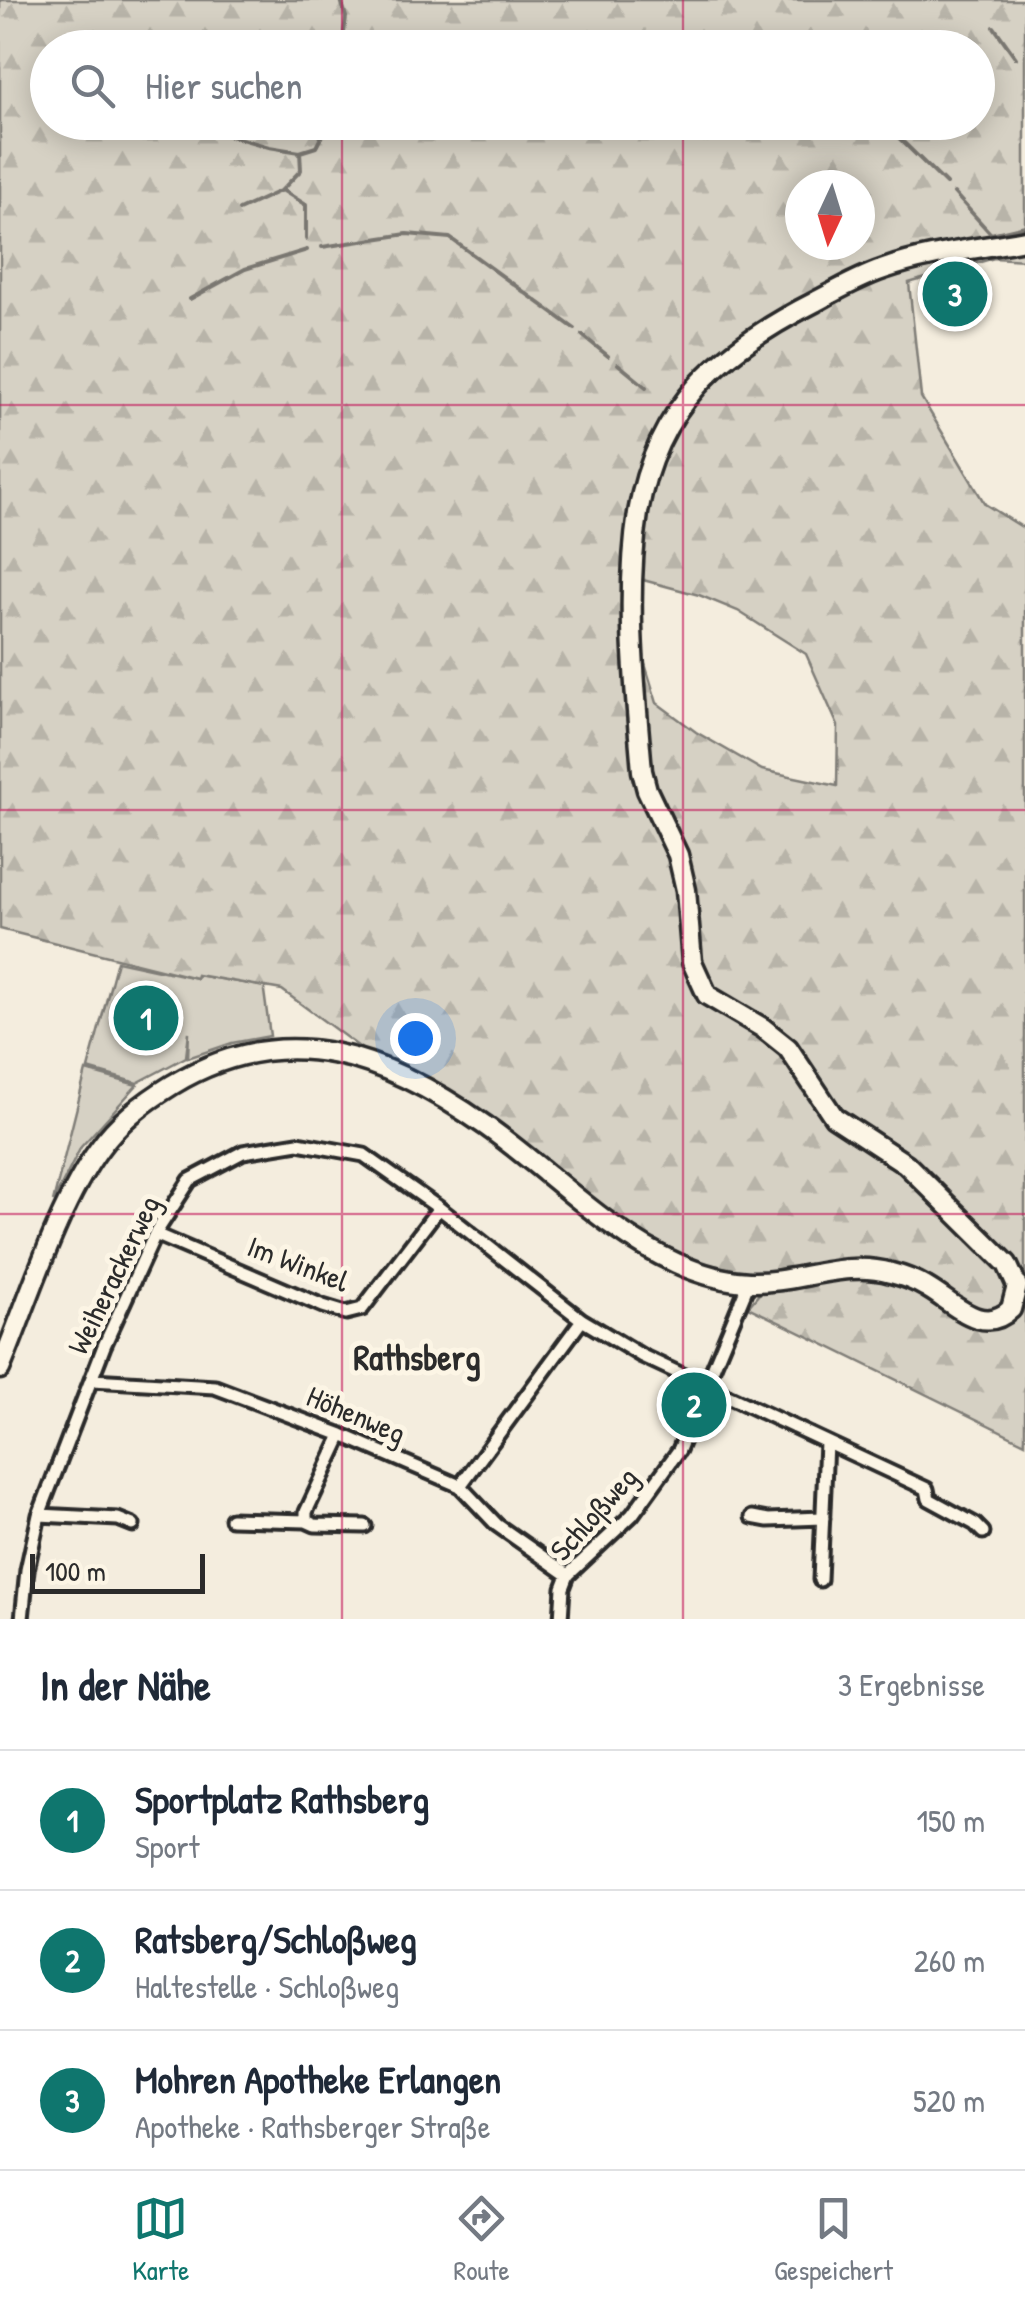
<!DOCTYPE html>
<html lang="de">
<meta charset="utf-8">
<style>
:root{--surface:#fff;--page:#f6f6f7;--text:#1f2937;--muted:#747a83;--line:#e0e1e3;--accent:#0f766e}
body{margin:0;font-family:"Patrick Hand",sans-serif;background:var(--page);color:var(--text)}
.compass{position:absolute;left:785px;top:170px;width:90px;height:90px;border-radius:50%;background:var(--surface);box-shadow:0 5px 25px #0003;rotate:184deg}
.scale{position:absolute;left:30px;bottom:25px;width:175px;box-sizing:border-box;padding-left:10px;border:5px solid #2b2b2b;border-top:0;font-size:28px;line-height:35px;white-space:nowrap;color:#2b2b2b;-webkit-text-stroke:8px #fcf5e5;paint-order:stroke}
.you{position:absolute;left:415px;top:1038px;width:35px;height:35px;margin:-25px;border:8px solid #fff;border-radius:50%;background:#1a73e8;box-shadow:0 0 0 15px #1a73e833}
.badge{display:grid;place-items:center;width:65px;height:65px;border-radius:50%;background:var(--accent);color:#fff;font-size:32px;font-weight:700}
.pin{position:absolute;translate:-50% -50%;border:5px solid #fff;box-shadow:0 2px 10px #0006}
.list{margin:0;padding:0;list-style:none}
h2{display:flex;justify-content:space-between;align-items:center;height:130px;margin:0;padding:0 40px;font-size:42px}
h2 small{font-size:32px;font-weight:400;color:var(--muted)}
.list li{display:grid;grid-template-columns:65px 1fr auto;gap:30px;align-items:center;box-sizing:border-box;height:140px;padding:0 40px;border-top:2px solid var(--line)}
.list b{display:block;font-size:38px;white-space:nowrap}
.list p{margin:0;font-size:32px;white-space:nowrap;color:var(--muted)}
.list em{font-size:32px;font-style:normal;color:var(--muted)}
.icon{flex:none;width:55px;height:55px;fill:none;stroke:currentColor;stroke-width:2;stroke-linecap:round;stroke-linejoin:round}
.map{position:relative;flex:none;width:1025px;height:1619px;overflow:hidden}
.search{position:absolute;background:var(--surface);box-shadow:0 5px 25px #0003;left:30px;right:30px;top:30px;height:110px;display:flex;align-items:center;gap:25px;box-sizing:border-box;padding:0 35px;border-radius:55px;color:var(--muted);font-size:38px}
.sheet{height:550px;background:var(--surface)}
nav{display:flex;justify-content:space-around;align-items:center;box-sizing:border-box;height:140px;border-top:2px solid var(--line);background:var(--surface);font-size:28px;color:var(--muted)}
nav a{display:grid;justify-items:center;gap:5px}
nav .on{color:var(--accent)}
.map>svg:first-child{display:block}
</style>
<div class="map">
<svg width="1025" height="1619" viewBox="0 0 1025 1619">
<defs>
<pattern id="forest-firs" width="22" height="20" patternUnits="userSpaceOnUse" patternTransform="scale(2.5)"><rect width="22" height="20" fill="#d6d1c4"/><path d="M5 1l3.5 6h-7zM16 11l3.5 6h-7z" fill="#b8b4a9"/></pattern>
</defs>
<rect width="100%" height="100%" fill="#f4edde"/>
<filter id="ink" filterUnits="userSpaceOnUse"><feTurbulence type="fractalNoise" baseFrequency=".01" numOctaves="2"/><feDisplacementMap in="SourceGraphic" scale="20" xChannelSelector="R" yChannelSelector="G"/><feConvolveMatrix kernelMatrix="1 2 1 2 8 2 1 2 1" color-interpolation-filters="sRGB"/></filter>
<g filter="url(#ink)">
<!-- grass -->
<path fill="#d6d1c4" stroke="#807e78" stroke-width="2.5" d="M 117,961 L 196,978 L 197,975 L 266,987 L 264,991 L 270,1036 L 232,1043 L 188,1058 L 189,1032 L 186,1057 L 137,1083 L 88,1069 Z
M 86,1071 L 137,1085 L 81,1147 L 53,1202 Z"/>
<!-- forest -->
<path fill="url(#forest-firs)" stroke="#807e78" stroke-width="2.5" fill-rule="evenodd" d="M 0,0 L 1025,0 L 1025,260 L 994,258 L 909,283 L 921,397 L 985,504 L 1025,529 L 1025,1443 L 748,1307 L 759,1294 L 753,1274 L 695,1261 L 636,1232 L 370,1055 L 282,990 L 197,975 L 196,978 L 0,929 ZM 48,48 L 978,48 L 978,122 L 48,122 ZM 800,185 L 860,185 L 860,245 L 800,245 ZM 643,580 L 699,595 L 738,611 L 806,654 L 838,726 L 837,786 L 762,770 L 696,732 L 657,703 L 641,651 L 640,583 Z"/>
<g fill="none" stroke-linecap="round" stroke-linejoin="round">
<!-- stream -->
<path stroke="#7a7771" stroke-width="4" d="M 341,0 L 346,17 L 342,48
M 994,27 L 1016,58
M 224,134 L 269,147 L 300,152
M 898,137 L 946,184
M 954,193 L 991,234 L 1025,226
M 239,210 L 282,190
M 306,239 L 306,205 L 282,190 L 301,170 L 300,152 L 316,147 L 329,122
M 322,247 L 407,234 L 450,238 L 575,329
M 190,299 L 245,269 L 307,250
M 582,335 L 608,356
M 618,364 L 646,387"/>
<!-- street casing -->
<g stroke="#2b2b2b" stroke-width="19">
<path id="street" d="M 155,1234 L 323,1306 L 346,1313 L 362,1309 L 439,1208
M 92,1380 L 215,1387 L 342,1435 L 460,1486 L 497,1525 L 568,1575
M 460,1486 L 582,1320
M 39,1515 L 118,1519 L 133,1525
M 752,1517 L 768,1520 L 823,1518
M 231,1519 L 306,1521 L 306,1512 L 342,1435
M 306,1521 L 315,1525 L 365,1526
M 820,1580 L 826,1442
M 22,1619 L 27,1570 L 39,1515 L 104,1346 L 155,1234 L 190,1180 L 243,1152 L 298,1143 L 364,1155 L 439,1208 L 582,1320 L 642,1356 L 927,1489 L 929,1499 L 975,1524 L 983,1532
M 561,1619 L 563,1588 L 568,1575 L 632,1515 L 679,1450 L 749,1282"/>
</g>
<!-- secondary casing -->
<g stroke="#2b2b2b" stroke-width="25">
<path id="secondary" d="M 0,1369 C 28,1302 57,1207 99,1149 C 118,1122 143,1103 172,1085 C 285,1016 387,1056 486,1126 C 550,1171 605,1231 676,1263 C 698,1273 725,1281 749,1282 C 797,1284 843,1259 891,1273 C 903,1276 916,1281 926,1287 C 953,1302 982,1337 1011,1309 L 1017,1286 L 1007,1264 L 906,1164 L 834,1117 L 788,1048 L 763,1028 L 707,995 L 692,962 L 686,890 L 678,855 L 647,790 L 642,771 C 635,687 625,597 638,513 C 656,405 722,349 815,302 C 837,290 860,277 884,269 C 929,253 978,249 1025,240"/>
</g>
<!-- street -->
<use href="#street" stroke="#fcf5e5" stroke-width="11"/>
<!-- secondary -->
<use href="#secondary" stroke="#fcf5e5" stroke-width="18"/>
</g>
</g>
<!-- grid -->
<path fill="none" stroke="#c2185b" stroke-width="2.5" stroke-opacity="0.55" d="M 342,0 L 342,48M 683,0 L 683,48M 342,122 L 342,1619M 683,122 L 683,1619M 0,405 L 1025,405M 0,810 L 1025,810M 0,1214 L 1025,1214"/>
<g text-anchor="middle" stroke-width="10" stroke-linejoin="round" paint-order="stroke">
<!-- street labels -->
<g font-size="30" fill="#2b2b2b" stroke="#fcf5e5">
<text transform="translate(298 1264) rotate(21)" y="10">Im Winkel</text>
<text transform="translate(114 1275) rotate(-64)" y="10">Weiherackerweg</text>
<text transform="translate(356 1415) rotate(23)" y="10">Höhenweg</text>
<text transform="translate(594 1514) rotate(-48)" y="10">Schloßweg</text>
</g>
<!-- quarter labels -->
<g font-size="35" font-weight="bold" fill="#2b2b2b" stroke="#fcf5e5">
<text x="417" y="1370">Rathsberg</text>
</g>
</g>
</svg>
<svg class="compass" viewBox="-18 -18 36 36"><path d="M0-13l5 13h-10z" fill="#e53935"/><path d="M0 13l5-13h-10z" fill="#747a83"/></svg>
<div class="scale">100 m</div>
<div class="you"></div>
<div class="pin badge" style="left:146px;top:1018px">1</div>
<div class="pin badge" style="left:694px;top:1405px">2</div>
<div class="pin badge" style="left:955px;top:294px">3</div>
<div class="search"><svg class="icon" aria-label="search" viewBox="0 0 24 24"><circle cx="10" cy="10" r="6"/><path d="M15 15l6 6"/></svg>Hier suchen</div>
</div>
<section class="sheet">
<h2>In der Nähe<small>3 Ergebnisse</small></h2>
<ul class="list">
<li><span class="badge">1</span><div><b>Sportplatz Rathsberg</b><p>Sport</p></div><em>150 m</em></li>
<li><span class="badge">2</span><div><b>Ratsberg/Schloßweg</b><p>Haltestelle · Schloßweg</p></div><em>260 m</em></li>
<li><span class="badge">3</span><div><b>Mohren Apotheke Erlangen</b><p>Apotheke · Rathsberger Straße</p></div><em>520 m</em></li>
</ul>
</section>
<nav>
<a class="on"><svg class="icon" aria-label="map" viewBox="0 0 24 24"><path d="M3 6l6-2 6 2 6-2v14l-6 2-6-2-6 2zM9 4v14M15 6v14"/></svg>Karte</a>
<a><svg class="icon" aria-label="directions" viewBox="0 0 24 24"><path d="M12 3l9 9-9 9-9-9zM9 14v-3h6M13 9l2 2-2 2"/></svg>Route</a>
<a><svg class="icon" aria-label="saved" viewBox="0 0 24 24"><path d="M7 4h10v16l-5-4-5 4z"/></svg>Gespeichert</a>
</nav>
